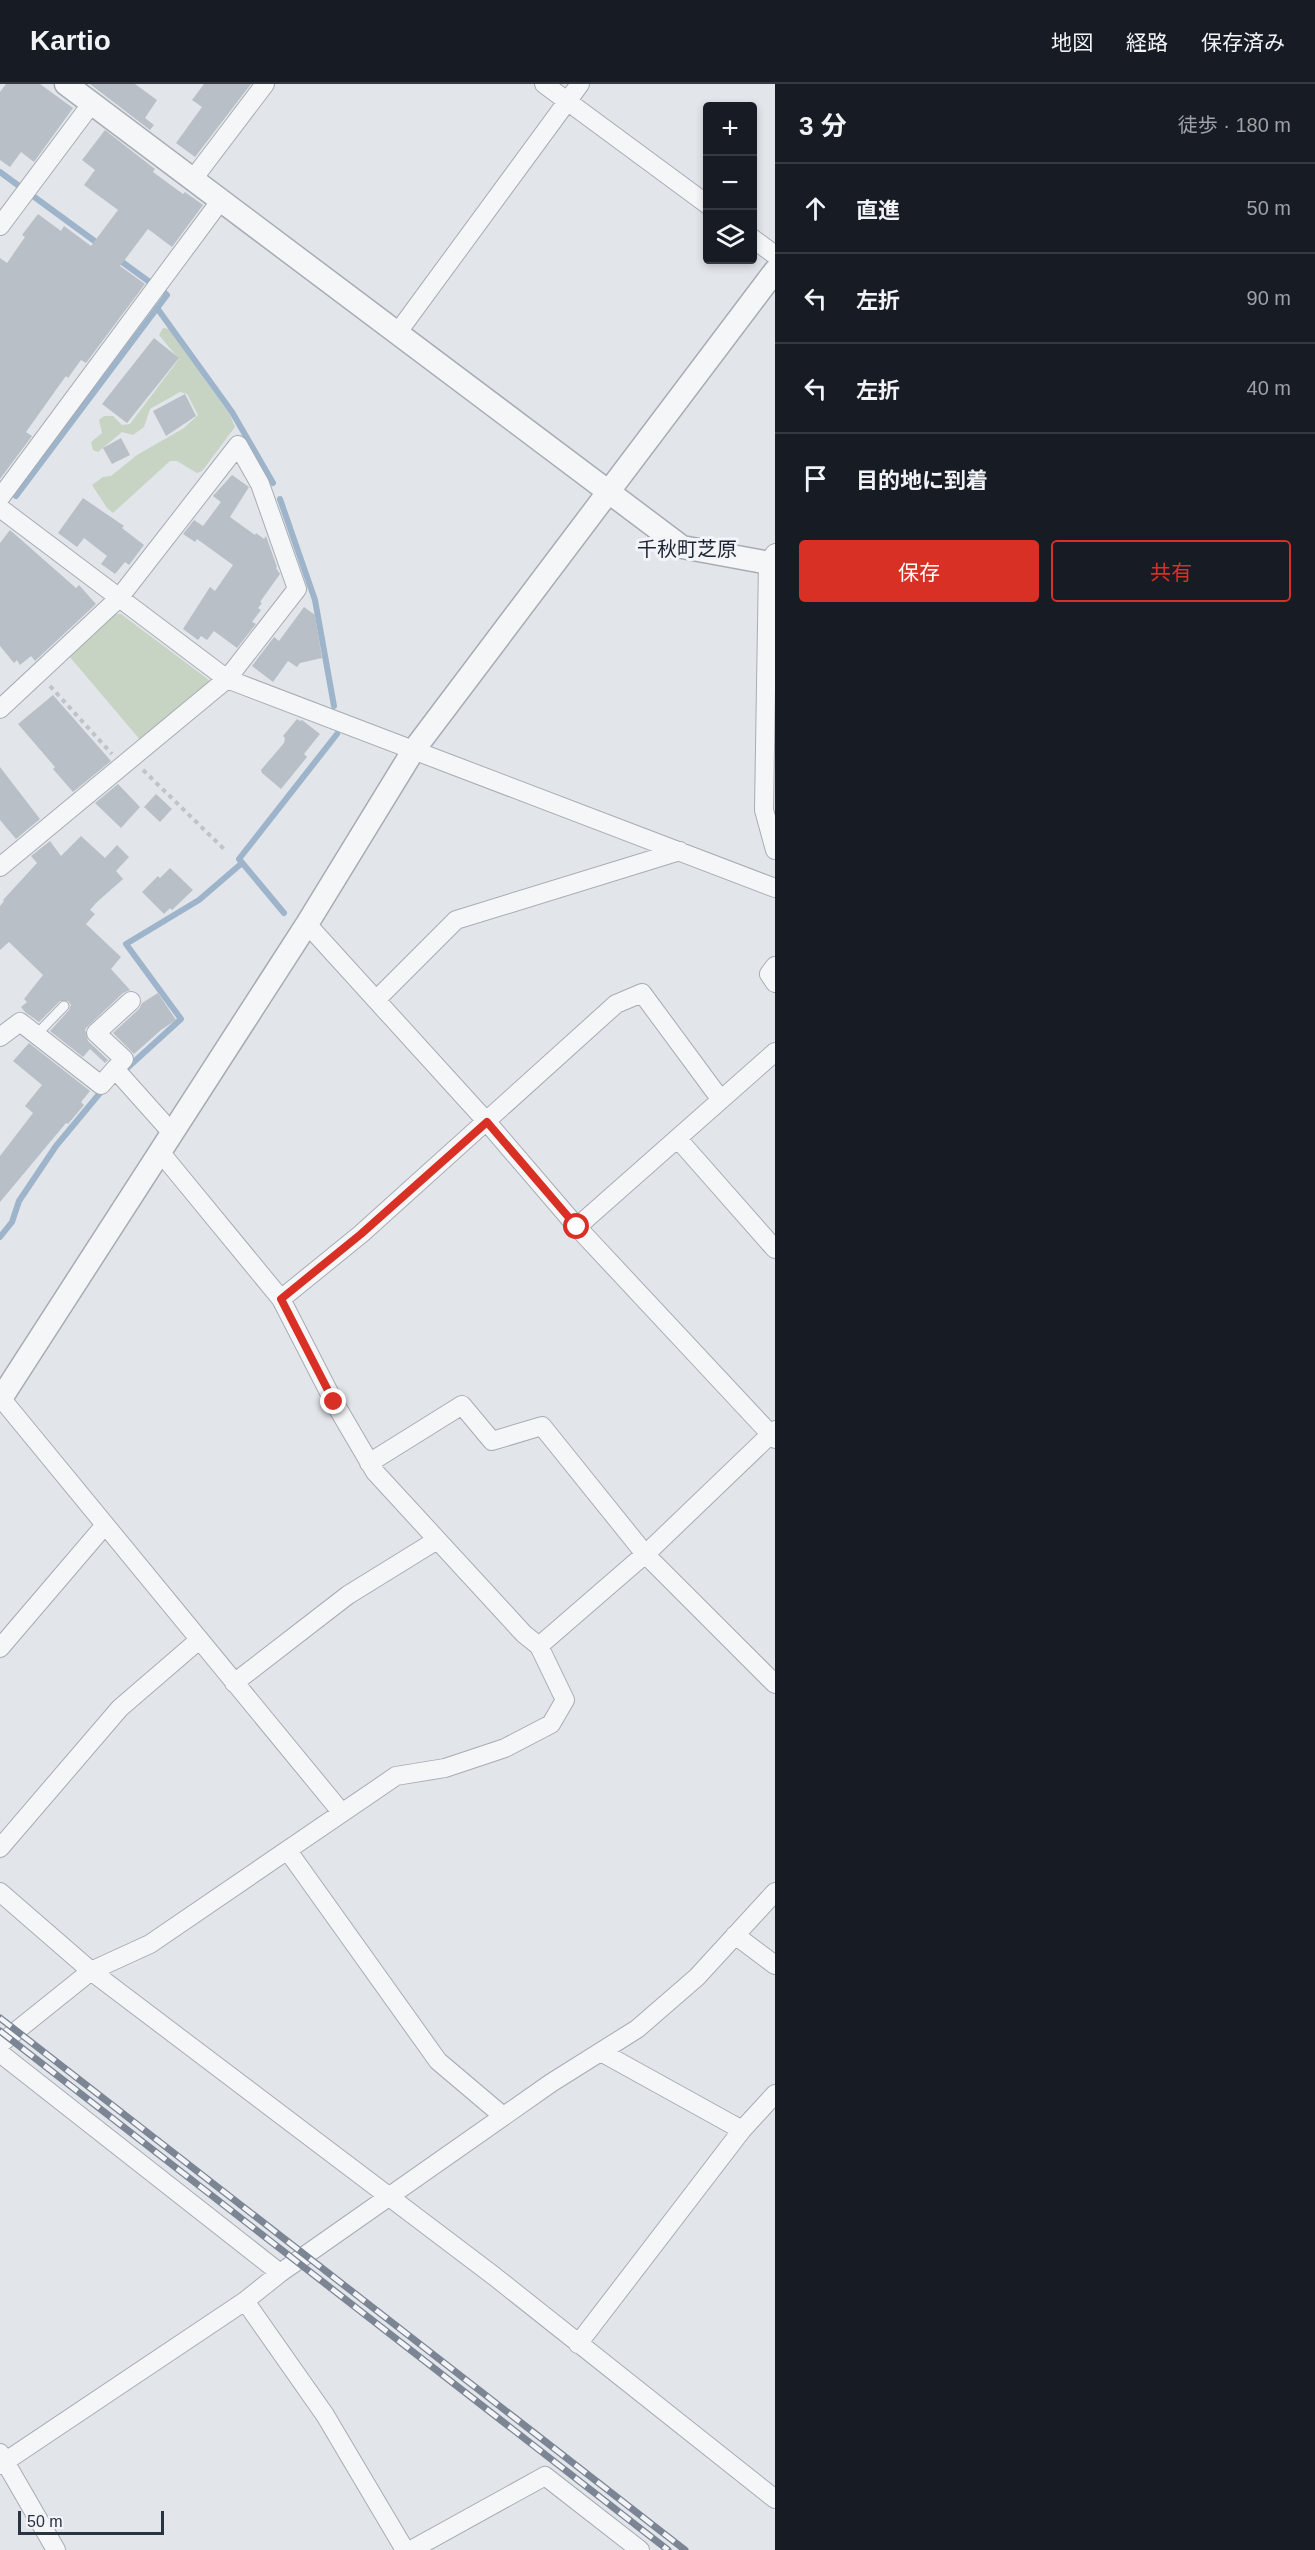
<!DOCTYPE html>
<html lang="ja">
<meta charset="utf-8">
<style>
:root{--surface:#171b24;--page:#20242c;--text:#f1f3f6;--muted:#9ea1a6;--line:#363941;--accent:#d93025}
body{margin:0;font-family:Arial,"Noto Sans JP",sans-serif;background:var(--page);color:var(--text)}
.controls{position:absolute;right:18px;top:18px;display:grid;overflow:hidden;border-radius:6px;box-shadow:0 3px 9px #0003}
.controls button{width:54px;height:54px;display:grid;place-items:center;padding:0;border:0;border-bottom:2px solid var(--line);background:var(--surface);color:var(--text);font:30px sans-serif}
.scale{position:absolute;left:18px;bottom:15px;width:146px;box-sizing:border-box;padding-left:6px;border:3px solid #2a3342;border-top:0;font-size:16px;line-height:21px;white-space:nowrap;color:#2a3342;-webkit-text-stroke:4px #f2f4f8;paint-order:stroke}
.stop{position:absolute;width:18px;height:18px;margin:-14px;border:4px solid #d93025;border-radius:50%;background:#fff}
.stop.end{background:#d93025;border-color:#fff;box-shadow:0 2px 6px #0008}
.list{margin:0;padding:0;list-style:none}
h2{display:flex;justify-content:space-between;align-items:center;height:78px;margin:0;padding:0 24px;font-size:26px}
h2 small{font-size:20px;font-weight:400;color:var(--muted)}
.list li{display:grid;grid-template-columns:39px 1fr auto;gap:18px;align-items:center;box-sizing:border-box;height:90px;padding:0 24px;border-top:2px solid var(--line)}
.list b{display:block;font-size:22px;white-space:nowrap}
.list em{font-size:20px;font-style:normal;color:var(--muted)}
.actions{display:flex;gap:12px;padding:18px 24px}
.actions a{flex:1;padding:14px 0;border:2px solid var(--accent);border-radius:6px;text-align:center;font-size:21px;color:var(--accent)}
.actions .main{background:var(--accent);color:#fff}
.icon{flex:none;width:33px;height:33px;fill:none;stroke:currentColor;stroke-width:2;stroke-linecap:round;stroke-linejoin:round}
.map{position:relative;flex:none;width:775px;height:2466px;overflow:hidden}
header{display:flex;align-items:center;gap:36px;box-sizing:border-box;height:84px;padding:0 30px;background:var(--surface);border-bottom:2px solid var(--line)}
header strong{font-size:28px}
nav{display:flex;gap:33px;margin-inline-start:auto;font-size:21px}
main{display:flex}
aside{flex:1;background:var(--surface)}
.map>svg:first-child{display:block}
</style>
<header>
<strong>Kartio</strong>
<nav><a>地図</a><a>経路</a><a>保存済み</a></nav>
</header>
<main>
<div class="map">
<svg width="775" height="2466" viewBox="0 0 775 2466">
<rect width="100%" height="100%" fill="#e2e5ea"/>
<!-- green -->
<path fill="#c8d4c3" d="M 163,244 L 169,245 L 230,331 L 235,343 L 202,387 L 197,389 L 177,377 L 170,377 L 113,429 L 107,424 L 92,401 L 103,393 L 111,392 L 137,371 L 184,344 L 198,331 L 187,310 L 180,308 L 150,325 L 144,343 L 133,351 L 122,348 L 98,368 L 93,366 L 91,358 L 102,349 L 99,336 L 104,332 L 113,332 L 122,341 L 130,340 L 179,275 L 159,251 Z
M 114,530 L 121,530 L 209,596 L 208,604 L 142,658 L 69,572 Z"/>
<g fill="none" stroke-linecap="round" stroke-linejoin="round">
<!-- stream -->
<path stroke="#9db4ca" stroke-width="6" d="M 0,88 L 19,102
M 33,112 L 100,161
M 118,175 L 151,199
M 157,224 L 232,328 L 273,399
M 16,412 L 167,211 L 165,209
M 280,415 L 315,516 L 334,622
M 284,829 L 239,775 L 337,650
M 125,986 L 181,935 L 126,860 L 199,816 L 242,779
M 0,1153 L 12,1138 L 19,1117 L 56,1062 L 100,1009"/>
</g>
<!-- building -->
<path fill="#b9bfc7" d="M 6,0 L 40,0 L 73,24 L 34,78 L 21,68 L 10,83 L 0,76 L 0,8 Z
M 90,0 L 135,0 L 157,16 L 145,34 L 154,41 L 150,46 Z
M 204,0 L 251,0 L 195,73 L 176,59 L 202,23 L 192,16 Z
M 105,46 L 155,85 L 153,88 L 183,110 L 185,108 L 203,121 L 172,163 L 148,145 L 120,182 L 145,200 L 86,279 L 81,276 L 68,294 L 66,292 L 58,303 L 26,348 L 32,352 L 0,395 L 0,174 L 7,179 L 25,153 L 22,151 L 38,130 L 61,147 L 64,142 L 91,162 L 118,126 L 84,101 L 95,86 L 82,76 Z
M 154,254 L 179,274 L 127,339 L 102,320 Z
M 185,310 L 196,332 L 166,352 L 153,327 Z
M 121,354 L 130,371 L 112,380 L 103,364 Z
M 232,391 L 249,403 L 230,433 L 255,451 L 256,449 L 264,455 L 266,452 L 277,483 L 276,484 L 280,490 L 260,518 L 262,519 L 258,524 L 261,526 L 252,538 L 256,540 L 237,564 L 214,547 L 207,556 L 201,552 L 198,556 L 183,545 L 210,503 L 215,507 L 233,481 L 197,455 L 195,458 L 183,450 L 194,436 L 203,442 L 221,418 L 213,412 Z
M 83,414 L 124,442 L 122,444 L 144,461 L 129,481 L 125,478 L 115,490 L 101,480 L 107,472 L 84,454 L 77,463 L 58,449 Z
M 10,446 L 76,504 L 79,501 L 96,520 L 35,577 L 31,572 L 20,581 L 17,576 L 14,579 L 0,562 L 0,459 Z
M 304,523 L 315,531 L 322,574 L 300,579 L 297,583 L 288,577 L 273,598 L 252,582 L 274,553 L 279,557 Z
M 53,611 L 111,677 L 73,708 L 53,685 L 55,683 L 18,640 Z
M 297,635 L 300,637 L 302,636 L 320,650 L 304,670 L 307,673 L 281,705 L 262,689 L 261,686 L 284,659 L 285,654 L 283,652 Z
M 0,683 L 40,735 L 16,755 L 0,736 Z
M 118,700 L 140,723 L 121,744 L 95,719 Z
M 156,710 L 172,725 L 160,738 L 144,723 Z
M 81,752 L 105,774 L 117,761 L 129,773 L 116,787 L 123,795 L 96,819 L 90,826 L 95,830 L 86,840 L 121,873 L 111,885 L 130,906 L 123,909 L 85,945 L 88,957 L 108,976 L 105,979 L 90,965 L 83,973 L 50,947 L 69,926 L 71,921 L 68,917 L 60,917 L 39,938 L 25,928 L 21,923 L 27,918 L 24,915 L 43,891 L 9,858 L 0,866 L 0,822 L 4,817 L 3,816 L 37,779 L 31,772 L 50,757 L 61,772 Z
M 170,784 L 193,806 L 172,826 L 170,824 L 164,830 L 142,808 L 158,792 L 160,794 Z
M 158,909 L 176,936 L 161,946 L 134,970 L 113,949 L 139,925 L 142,919 Z
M 29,959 L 90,1007 L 81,1018 L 84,1021 L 68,1040 L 66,1039 L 0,1118 L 0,1072 L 33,1029 L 25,1022 L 42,1001 L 13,977 Z"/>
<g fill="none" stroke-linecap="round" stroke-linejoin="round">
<!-- service casing -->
<g stroke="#a7acb4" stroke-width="11">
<path id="service" d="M 36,951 L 64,922"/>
</g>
<!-- minor casing -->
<g stroke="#a7acb4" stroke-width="20">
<path id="minor" d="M 544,0 L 708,121
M 193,95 L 265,0
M 0,142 L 92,19
M 752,154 L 775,171
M 398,248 L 580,0
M 0,414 L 221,116
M 0,424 L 227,595 L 775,804
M 775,469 L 768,479 L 764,726 L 775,766
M 0,625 L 119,514 L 238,361 L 260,400 L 297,505 L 227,595 L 0,783
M 307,840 L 487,1038 L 577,1143 L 775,1355
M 775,882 L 769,890 L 775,899
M 376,916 L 456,836 L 680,767
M 0,953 L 20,938 L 101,1001 L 115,985 L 173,1050
M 115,985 L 124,975 L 96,949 L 131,917
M 678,1055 L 775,1165
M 161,1069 L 281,1215 L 334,1318 L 375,1388 L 524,1550 L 539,1562 L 651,1465 L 775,1346
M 577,1143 L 775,968
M 281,1215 L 361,1150 L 616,920 L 642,909 L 721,1016
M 1,1314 L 342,1729
M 369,1379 L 462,1321 L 492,1357 L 542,1342 L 645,1470 L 775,1600
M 0,1564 L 105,1441
M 234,1599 L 348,1511 L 437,1456
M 0,1764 L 120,1624 L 199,1556
M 288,1767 L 438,1977 L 503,2032
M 0,1808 L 91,1887 L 494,2192 L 775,2415
M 735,1851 L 775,1881
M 0,1960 L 91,1887 L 150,1860 L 396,1692 L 445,1684 L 505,1664 L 551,1640 L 565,1616 L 539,1562
M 601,1968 L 742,2046
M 0,1969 L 280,2189
M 245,2217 L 325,2331 L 405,2466
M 578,2260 L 742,2046 L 775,2010
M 0,2369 L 56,2466
M 0,2381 L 245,2217 L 280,2189 L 551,1999 L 637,1945 L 697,1893 L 775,1808
M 411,2466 L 545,2392 L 640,2466"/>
</g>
<!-- tertiary casing -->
<g stroke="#a7acb4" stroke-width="25">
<path id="tertiary" d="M 66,0 L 682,463 L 775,480
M 0,1316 L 307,840 L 413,667 L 775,187"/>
</g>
<!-- path -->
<path stroke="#c0c3c9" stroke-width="4" stroke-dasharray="4.5 4.5" stroke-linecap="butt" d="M 50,602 L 112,670
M 143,686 L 226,767"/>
<!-- service -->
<use href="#service" stroke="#f5f6f8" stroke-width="9"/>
<!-- minor -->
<use href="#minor" stroke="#f5f6f8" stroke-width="18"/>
<!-- tertiary -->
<use href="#tertiary" stroke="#f5f6f8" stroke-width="22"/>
<!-- rail casing -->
<g stroke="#7b8594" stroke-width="7">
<path id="rail" d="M 0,1934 L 685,2466
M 0,1947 L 668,2466"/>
</g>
<!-- rail -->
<use href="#rail" stroke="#f2f4f8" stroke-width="4.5" stroke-dasharray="14" stroke-linecap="butt"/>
</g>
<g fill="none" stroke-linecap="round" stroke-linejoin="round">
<!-- route -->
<path stroke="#d93025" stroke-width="8" d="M 334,1318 L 281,1215 L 361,1150 L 487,1038 L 577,1143"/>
</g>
<g text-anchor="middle" stroke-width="6" stroke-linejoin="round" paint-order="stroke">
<!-- quarter labels -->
<g font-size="20" fill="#1c2433" stroke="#f2f4f8">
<text x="687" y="472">千秋町芝原</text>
</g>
</g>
</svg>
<div class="controls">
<button>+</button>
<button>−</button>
<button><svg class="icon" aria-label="layers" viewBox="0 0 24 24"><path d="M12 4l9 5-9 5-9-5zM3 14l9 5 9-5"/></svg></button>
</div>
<div class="scale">50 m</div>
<div class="stop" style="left:577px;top:1143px"></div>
<div class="stop end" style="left:334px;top:1318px"></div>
</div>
<aside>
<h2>3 分<small>徒歩 · 180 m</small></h2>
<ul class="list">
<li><svg class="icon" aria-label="ahead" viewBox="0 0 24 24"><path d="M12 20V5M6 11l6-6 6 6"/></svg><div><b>直進</b></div><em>50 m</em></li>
<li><svg class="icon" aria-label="left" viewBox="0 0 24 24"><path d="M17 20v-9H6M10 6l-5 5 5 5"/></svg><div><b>左折</b></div><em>90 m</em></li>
<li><svg class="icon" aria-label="left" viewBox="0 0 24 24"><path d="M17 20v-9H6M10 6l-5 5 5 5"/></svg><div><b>左折</b></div><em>40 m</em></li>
<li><svg class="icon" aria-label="arrive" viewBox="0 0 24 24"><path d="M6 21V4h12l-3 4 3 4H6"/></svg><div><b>目的地に到着</b></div></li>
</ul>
<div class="actions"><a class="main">保存</a><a>共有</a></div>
</aside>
</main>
